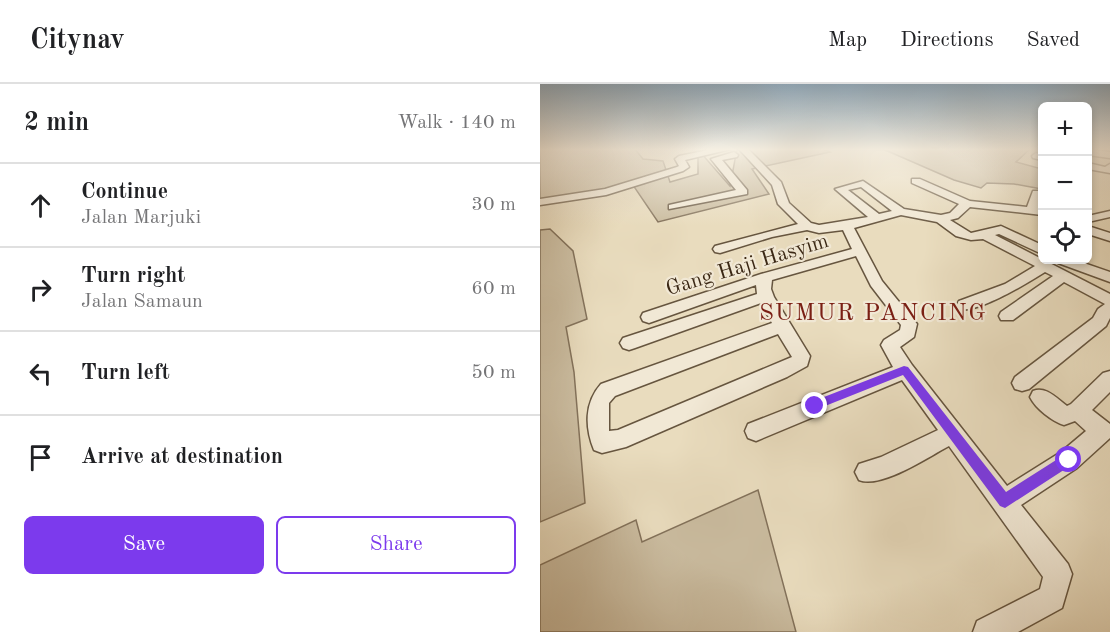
<!DOCTYPE html>
<meta charset="utf-8">
<style>
:root{--surface:#fff;--page:#f2f2f2;--text:#202124;--muted:#757577;--line:#e0e0e0;--accent:#7c3aed}
body{margin:0;font-family:"Old Standard TT",serif;background:var(--page);color:var(--text)}
.controls{position:absolute;right:18px;top:18px;display:grid;overflow:hidden;border-radius:9px;box-shadow:0 3px 9px #0003}
.controls button{width:54px;height:54px;display:grid;place-items:center;padding:0;border:0;border-bottom:2px solid var(--line);background:var(--surface);color:var(--text);font:30px sans-serif}
.stop{position:absolute;width:18px;height:18px;margin:-14px;border:4px solid #7c3aed;border-radius:50%;background:#fff}
.stop.end{background:#7c3aed;border-color:#fff;box-shadow:0 2px 6px #0008}
.list{margin:0;padding:0;list-style:none}
h2{display:flex;justify-content:space-between;align-items:center;height:78px;margin:0;padding:0 24px;font-size:26px}
h2 small{font-size:20px;font-weight:400;color:var(--muted)}
.list li{display:grid;grid-template-columns:39px 1fr auto;gap:18px;align-items:center;box-sizing:border-box;height:84px;padding:0 24px;border-top:2px solid var(--line)}
.list b{display:block;font-size:22px;white-space:nowrap}
.list p{margin:0;font-size:20px;white-space:nowrap;color:var(--muted)}
.list em{font-size:20px;font-style:normal;color:var(--muted)}
.actions{display:flex;gap:12px;padding:18px 24px}
.actions a{flex:1;padding:14px 0;border:2px solid var(--accent);border-radius:9px;text-align:center;font-size:21px;color:var(--accent)}
.actions .main{background:var(--accent);color:#fff}
.icon{flex:none;width:33px;height:33px;fill:none;stroke:currentColor;stroke-width:2;stroke-linecap:round;stroke-linejoin:round}
.map{position:relative;flex:none;width:570px;height:548px;overflow:hidden}
header{display:flex;align-items:center;gap:36px;box-sizing:border-box;height:84px;padding:0 30px;background:var(--surface);border-bottom:2px solid var(--line)}
header strong{font-size:28px}
nav{display:flex;gap:33px;margin-inline-start:auto;font-size:21px}
main{display:flex}
aside{flex:1;background:var(--surface)}
.map>svg:first-child{display:block}
</style>
<header>
<strong>Citynav</strong>
<nav><a>Map</a><a>Directions</a><a>Saved</a></nav>
</header>
<main>
<aside>
<h2>2 min<small>Walk · 140 m</small></h2>
<ul class="list">
<li><svg class="icon" aria-label="ahead" viewBox="0 0 24 24"><path d="M12 20V5M6 11l6-6 6 6"/></svg><div><b>Continue</b><p>Jalan Marjuki</p></div><em>30 m</em></li>
<li><svg class="icon" aria-label="right" viewBox="0 0 24 24"><path d="M7 20v-9h11M14 6l5 5-5 5"/></svg><div><b>Turn right</b><p>Jalan Samaun</p></div><em>60 m</em></li>
<li><svg class="icon" aria-label="left" viewBox="0 0 24 24"><path d="M17 20v-9H6M10 6l-5 5 5 5"/></svg><div><b>Turn left</b></div><em>50 m</em></li>
<li><svg class="icon" aria-label="arrive" viewBox="0 0 24 24"><path d="M6 21V4h12l-3 4 3 4H6"/></svg><div><b>Arrive at destination</b></div></li>
</ul>
<div class="actions"><a class="main">Save</a><a>Share</a></div>
</aside>
<div class="map">
<svg width="570" height="548" viewBox="0 0 570 548">
<rect width="100%" height="100%" fill="#e9dcbe"/>
<filter id="stains"><feTurbulence type="fractalNoise" baseFrequency=".00333" numOctaves="4"/><feColorMatrix values="0 0 0 0 .2 0 0 0 0 .09 0 0 0 0 .02 0 0 0 .5 -.17"/></filter>
<radialGradient id="worn" r=".72"><stop offset=".6" stop-color="#630" stop-opacity="0"/><stop offset="1" stop-color="#630" stop-opacity=".3"/></radialGradient>
<!-- green -->
<path fill="#cbbda1" stroke="#83725b" stroke-width="1.5" d="M 0,65 L 95,65 L 103,75 L 123,77 L 130,98 L 158,90 L 158,72 L 161,69 L 190,102 L 197,65 L 283,65 L 290,68 L 212,85 L 229,110 L 118,138 L 93,101 L 42,115 L 0,119 Z
M 343,65 L 490,65 L 476,78 L 502,85 L 502,105 L 474,100 L 447,99 L 441,104 L 414,96 Z
M 10,145 L 33,167 L 47,235 L 26,243 L 34,288 L 45,419 L 0,438 L 0,146 Z
M 218,406 L 256,548 L 0,548 L 0,481 L 96,436 L 102,458 Z"/>
<g fill="none" stroke-linecap="round" stroke-linejoin="round">
<!-- minor casing -->
<g stroke="#66553f" stroke-width="3">
<path id="minor" d="M 173,65 L 191,65 L 145,76 L 149,83 L 143,87 L 66,111 L 0,121 L 0,115 L 65,105 L 137,83 L 139,82 L 135,75 L 139,72 Z
M 199,65 L 208,65 L 241,98 L 249,119 L 271,139 L 279,141 L 328,133 L 295,105 L 323,97 L 364,125 L 401,131 L 410,129 L 419,120 L 372,99 L 372,95 L 380,95 L 430,117 L 487,123 L 493,107 L 501,107 L 502,109 L 498,124 L 502,125 L 502,131 L 430,123 L 418,134 L 410,136 L 431,149 L 461,142 L 502,161 L 502,170 L 459,150 L 455,151 L 570,210 L 570,234 L 566,242 L 489,305 L 482,307 L 475,305 L 472,299 L 475,293 L 553,234 L 558,225 L 565,220 L 524,198 L 473,236 L 461,236 L 459,232 L 461,228 L 513,192 L 505,188 C 489,198 437,230 419,225 L 417,221 L 419,217 L 465,200 L 495,182 L 443,155 L 431,156 L 416,152 L 397,138 L 361,131 L 314,144 L 342,197 L 377,240 L 374,253 L 360,263 L 372,281 L 467,402 L 521,368 L 546,347 L 535,337 L 524,341 C 512,337 496,325 490,313 L 493,307 C 506,302 516,314 527,322 L 531,320 L 563,289 L 570,287 L 570,308 L 552,326 L 570,340 L 570,354 L 537,384 L 481,421 L 528,480 L 532,490 L 522,524 L 478,548 L 433,548 L 437,537 L 500,505 L 503,493 L 409,362 C 388,373 341,405 319,396 L 315,388 L 319,380 L 341,373 L 398,346 L 362,296 L 216,357 L 208,354 L 205,347 L 208,340 L 353,283 L 341,261 L 344,256 L 360,246 L 361,241 L 331,202 L 316,172 L 232,196 L 231,205 L 234,213 L 270,272 L 267,282 L 247,293 L 86,363 L 62,369 L 54,366 C 45,344 44,319 61,300 L 232,239 L 221,219 L 95,264 L 89,266 L 83,264 L 80,259 L 83,254 L 217,210 L 216,201 L 109,239 L 103,237 L 101,233 L 103,229 L 221,190 L 312,165 L 303,146 L 279,149 L 267,146 L 232,153 L 180,169 L 175,168 L 173,165 L 175,162 L 258,140 L 238,120 L 232,101 ZM 321,103 L 352,127 L 339,130 L 308,106 ZM 238,250 L 252,273 L 78,346 L 69,347 L 69,319 L 75,312 Z
M 548,65 L 570,68 L 570,74 L 548,71 Z
M 194,68 L 198,71 L 197,73 L 182,76 L 207,106 L 207,110 L 129,125 L 129,121 L 196,106 L 171,75 Z
M 496,69 L 502,70 L 502,76 L 493,74 L 492,72 Z
M 548,79 L 565,83 L 570,80 L 570,89 L 548,85 Z
M 570,127 L 570,133 L 548,138 L 548,132 Z
M 548,142 L 570,149 L 570,157 L 548,150 Z
M 516,176 L 535,176 L 570,188 L 570,198 L 518,179 Z"/>
</g>
<!-- minor -->
<use href="#minor" fill="#f1e8d5" fill-rule="evenodd"/>
</g>
<!-- sky -->
<linearGradient id="sky" x2="0" y2="1"><stop stop-color="#91acc0"/><stop offset="0.46" stop-color="#f5efe2"/><stop offset="1" stop-color="#f5efe2" stop-opacity="0"/></linearGradient>
<rect width="570" height="142" fill="url(#sky)"/>
<!-- route -->
<path fill="#7c3aed" d="M 364,282 L 368,283 L 466,408 L 524,371 L 533,371 L 533,380 L 465,424 L 460,422 L 363,291 L 275,326 L 269,322 L 271,318 Z"/>
<g text-anchor="middle" stroke-width="4.5" stroke-linejoin="round" paint-order="stroke">
<!-- street labels -->
<g font-size="21" fill="#3b2815" stroke="#f1e8d5">
<text transform="translate(207 180) rotate(-17)" y="7">Gang Haji Hasyim</text>
</g>
<!-- quarter labels -->
<g font-size="24" letter-spacing="1.5" fill="#7a1f14" stroke="#f1e8d5">
<text x="333" y="236">SUMUR PANCING</text>
</g>
</g>
<rect width="100%" height="100%" filter="url(#stains)"/>
<rect width="100%" height="100%" fill="url(#worn)"/>
</svg>
<div class="controls">
<button>+</button>
<button>−</button>
<button><svg class="icon" aria-label="locate" viewBox="0 0 24 24"><circle cx="12" cy="12" r="6"/><path d="M12 2v4M12 18v4M2 12h4M18 12h4"/></svg></button>
</div>
<div class="stop" style="left:529px;top:376px"></div>
<div class="stop end" style="left:275px;top:322px"></div>
</div>
</main>
